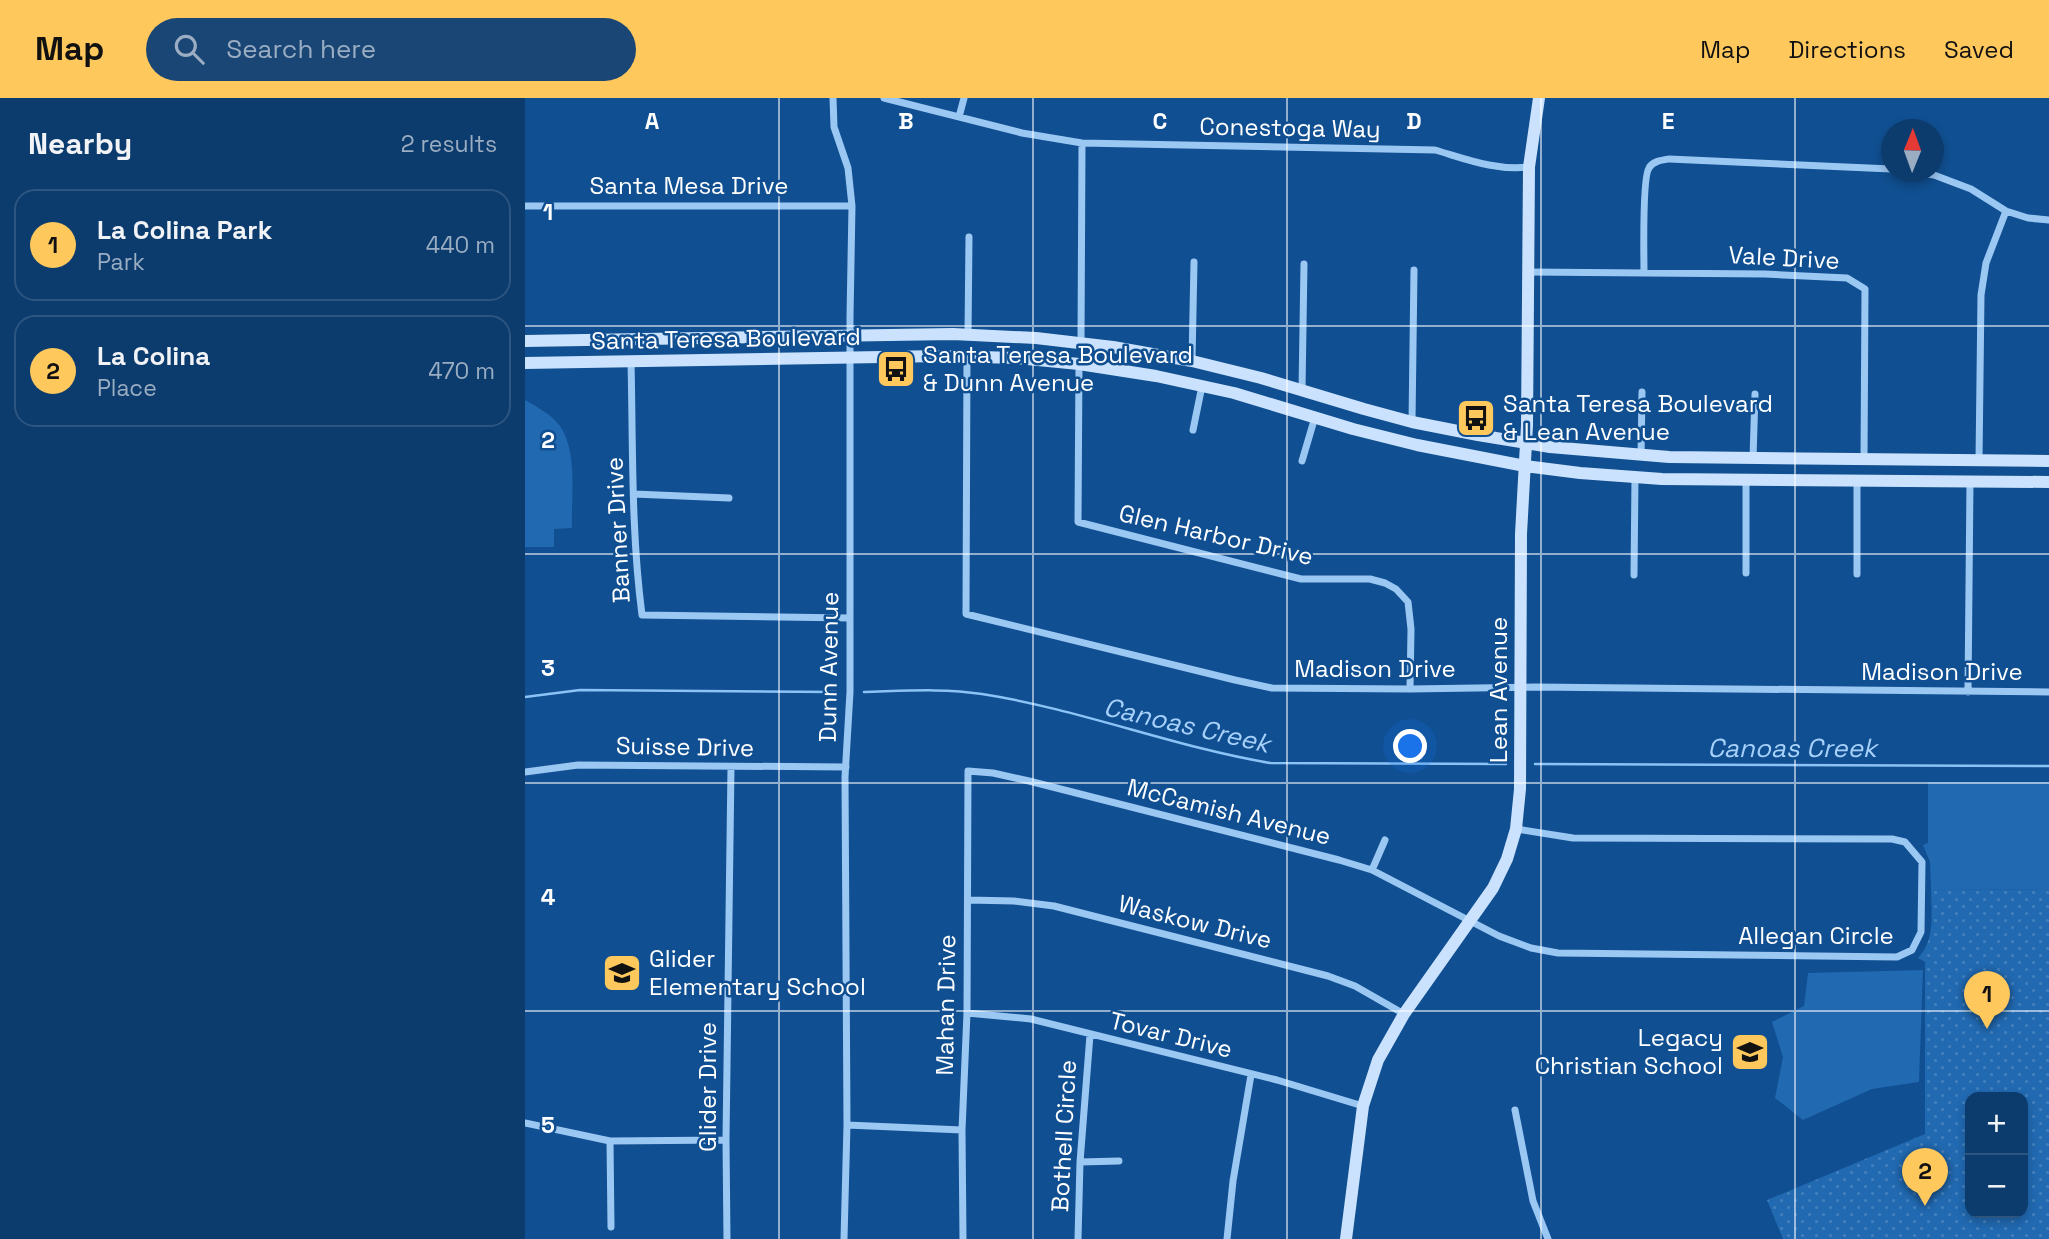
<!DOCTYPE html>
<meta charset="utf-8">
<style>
:root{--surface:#0c3b6d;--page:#1a4675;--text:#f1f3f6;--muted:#9aadc2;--line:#2c5580;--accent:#ffc85d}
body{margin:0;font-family:"Space Grotesk",sans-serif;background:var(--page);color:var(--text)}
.controls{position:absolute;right:21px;bottom:21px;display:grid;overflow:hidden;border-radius:14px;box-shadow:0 4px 10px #0003}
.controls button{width:63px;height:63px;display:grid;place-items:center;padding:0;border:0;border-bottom:2px solid var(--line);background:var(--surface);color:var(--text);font:35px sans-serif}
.compass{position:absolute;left:1356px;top:21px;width:63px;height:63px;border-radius:50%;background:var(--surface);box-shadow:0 4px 10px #0003;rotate:1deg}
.you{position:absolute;left:886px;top:649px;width:24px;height:24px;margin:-18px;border:5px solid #fff;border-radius:50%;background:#1a73e8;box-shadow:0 0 0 10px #1a73e833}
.badge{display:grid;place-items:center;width:46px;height:46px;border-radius:50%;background:var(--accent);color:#111;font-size:23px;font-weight:700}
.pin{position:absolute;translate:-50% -58px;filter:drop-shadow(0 2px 4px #0008)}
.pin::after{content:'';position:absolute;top:37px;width:24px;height:21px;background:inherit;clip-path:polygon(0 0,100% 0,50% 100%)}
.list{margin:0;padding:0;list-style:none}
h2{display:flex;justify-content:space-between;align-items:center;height:91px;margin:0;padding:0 28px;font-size:30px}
h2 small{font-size:23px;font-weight:400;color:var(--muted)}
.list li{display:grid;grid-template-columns:46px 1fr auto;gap:21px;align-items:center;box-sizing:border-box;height:112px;margin:0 14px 14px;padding:0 14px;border:2px solid var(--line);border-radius:21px}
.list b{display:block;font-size:26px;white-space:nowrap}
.list p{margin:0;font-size:23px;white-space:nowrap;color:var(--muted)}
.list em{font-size:23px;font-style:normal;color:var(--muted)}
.icon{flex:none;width:38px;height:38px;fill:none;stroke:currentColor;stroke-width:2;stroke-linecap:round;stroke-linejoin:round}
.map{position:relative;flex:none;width:1524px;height:1141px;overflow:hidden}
header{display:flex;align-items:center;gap:42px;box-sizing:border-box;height:98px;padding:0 35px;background:var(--accent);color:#111}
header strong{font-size:33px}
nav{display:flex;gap:38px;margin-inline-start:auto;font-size:24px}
.search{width:490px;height:63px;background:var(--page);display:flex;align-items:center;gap:18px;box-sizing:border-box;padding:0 24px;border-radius:38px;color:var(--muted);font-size:26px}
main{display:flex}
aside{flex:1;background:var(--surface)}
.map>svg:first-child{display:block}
</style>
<header>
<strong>Map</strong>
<div class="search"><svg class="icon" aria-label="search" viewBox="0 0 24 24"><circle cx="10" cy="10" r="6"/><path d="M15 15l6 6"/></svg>Search here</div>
<nav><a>Map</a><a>Directions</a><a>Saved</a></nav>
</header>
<main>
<aside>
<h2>Nearby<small>2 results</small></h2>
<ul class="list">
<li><span class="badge">1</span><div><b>La Colina Park</b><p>Park</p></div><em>440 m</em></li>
<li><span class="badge">2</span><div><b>La Colina</b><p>Place</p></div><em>470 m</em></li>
</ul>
</aside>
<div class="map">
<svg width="1524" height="1141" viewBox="0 0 1524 1141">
<defs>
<pattern id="park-dots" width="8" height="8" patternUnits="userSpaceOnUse" patternTransform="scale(1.75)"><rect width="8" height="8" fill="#2169b1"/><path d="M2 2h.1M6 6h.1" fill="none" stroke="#4280bd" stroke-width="1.8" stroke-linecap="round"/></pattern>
</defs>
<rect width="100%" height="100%" fill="#104f91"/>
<!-- green -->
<path fill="#2169b1" d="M 0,302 C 12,309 26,316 35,328 C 53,354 46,400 47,430 L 29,431 L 29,449 L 0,449 Z
M 1403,684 L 1524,684 L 1524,792 L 1406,791 L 1405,764 L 1398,747 L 1403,745 Z
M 1398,872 L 1394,984 L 1347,991 L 1278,1022 L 1250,1000 L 1258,959 L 1247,924 L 1279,908 L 1283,875 Z"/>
<!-- park -->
<path fill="url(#park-dots)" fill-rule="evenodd" d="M 1406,791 L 1524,792 L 1524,1141 L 1258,1141 L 1242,1102 L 1400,1036 L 1400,864 L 1393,860 C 1411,842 1406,814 1406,791 ZM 1498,999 L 1498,1115 L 1445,1115 L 1445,999 Z"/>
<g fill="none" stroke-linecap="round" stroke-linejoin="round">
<!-- stream -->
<path stroke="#8cc3f7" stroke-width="2.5" d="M 339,594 C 378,593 419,590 457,596 C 554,611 649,649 745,665 L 981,666
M 0,599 L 55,592 L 311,594
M 1010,666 L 1524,668"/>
<!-- street -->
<path stroke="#9bc7f3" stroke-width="7" d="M 308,0 L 309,29 L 323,70 L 327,108 L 325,219 L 325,594 L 320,679 L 322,1027 L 319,1141
M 359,0 L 497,35 L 557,45 L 910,52 C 941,61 971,73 1004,69
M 434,19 L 439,0
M 1390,74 L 1409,77 L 1446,91 L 1481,113 L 1503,120 L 1524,122
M 0,108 L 327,108
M 1003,174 L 1240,176 L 1322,180 L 1340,191 L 1339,361
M 1119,175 C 1119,158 1117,80 1124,70 C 1128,63 1137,62 1144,61 L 1366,71
M 443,236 L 444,139
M 556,245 L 557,45
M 442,258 L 441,516 L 710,582 L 747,590 L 885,591 L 1010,589 L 1524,594
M 106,263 C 108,348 106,433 117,517 L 325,520
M 667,263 L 669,164
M 554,266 L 553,424 L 776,481 L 845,481 L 860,485 L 871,491 L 883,504 L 886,531 L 885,591
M 777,292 L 779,166
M 887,324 L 889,172
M 668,332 L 677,288
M 1116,358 L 1117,294
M 1228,360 L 1230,296
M 1454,362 L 1456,197 L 1461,165 L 1481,113
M 777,363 L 790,319
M 1332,382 L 1332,476
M 109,396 L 204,400
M 1221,475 L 1221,381
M 1109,477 L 1110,380
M 1443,594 L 1445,383
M 0,674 L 53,667 L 321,669
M 847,772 L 860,742
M 443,802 L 489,803 L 529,808 L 803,878 L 830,888 L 879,916
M 442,915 L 506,921 L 752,982 L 838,1008
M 990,1012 L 1008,1103 L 1023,1141
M 0,1025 L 85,1043 L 201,1042
M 322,1027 L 437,1032
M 85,1043 L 86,1129
M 555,1064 L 594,1063
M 202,1141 L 201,1042 L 206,669
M 438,1141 L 437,1032 L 442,915 L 443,673 L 468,675 L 504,683 L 814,762 L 847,772 L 974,838 L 1006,850 L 1033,855 L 1372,859 L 1387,852 L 1396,834 L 1397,764 L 1380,744 L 1367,741 L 1048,740 L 991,731
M 553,1141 L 555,1064 L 565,937
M 702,1141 L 708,1083 L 726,977"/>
<!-- secondary -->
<path stroke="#cae2fd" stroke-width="12" d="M 0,243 L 428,236 L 511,240 L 588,249 L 667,263 L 736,280 L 839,311 L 887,324 L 953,337 L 1025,349 L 1144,359 L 1524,363
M 0,265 L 417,258 L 492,260 L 554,266 L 631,278 L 709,295 L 828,331 L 892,347 L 1000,368 L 1055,375 L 1137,381 L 1524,384
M 821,1141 L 838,1008 L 853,962 L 879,916 L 968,790 L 982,761 L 991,731 L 995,691 L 996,436 L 1002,327 L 1004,69 L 1014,0"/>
</g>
<!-- grid -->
<path fill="none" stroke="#fff" stroke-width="2" stroke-opacity="0.55" d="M 254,0 L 254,1141M 508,0 L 508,1141M 762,0 L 762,1141M 1016,0 L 1016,1141M 1270,0 L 1270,1141M 0,228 L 1524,228M 0,456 L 1524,456M 0,685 L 1524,685M 0,913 L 1524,913"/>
<!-- icons -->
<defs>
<g id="bus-square" transform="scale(2.0125)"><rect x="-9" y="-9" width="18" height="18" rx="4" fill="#ffc85d" stroke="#104f91"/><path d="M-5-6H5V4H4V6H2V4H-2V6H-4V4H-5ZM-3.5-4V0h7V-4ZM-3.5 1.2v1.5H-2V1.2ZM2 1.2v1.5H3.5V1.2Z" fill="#111"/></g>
<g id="school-square" transform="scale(2.0125)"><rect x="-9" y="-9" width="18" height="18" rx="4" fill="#ffc85d" stroke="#104f91"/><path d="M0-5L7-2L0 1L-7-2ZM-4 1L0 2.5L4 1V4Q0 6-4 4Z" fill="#111"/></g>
</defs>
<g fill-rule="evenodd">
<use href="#bus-square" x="371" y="271"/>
<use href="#bus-square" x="951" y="320"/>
<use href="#school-square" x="97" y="875"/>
<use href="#school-square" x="1225" y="954"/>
</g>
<g text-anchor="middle" stroke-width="5" stroke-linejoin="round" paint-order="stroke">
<!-- street labels -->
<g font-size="24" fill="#fff" stroke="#104f91">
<text transform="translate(765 30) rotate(1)" y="8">Conestoga Way</text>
<text x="164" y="96">Santa Mesa Drive</text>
<text transform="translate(1259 160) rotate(3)" y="8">Vale Drive</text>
<text transform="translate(201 241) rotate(-1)" y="8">Santa Teresa Boulevard</text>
<text transform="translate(93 432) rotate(-93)" y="8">Banner Drive</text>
<text transform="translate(691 437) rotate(13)" y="8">Glen Harbor Drive</text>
<text transform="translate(304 569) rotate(-89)" y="8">Dunn Avenue</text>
<text x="850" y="579">Madison Drive</text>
<text x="1417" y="582">Madison Drive</text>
<text transform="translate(974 592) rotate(-90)" y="8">Lean Avenue</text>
<text transform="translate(160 649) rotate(1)" y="8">Suisse Drive</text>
<text transform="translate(704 714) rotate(14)" y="8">McCamish Avenue</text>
<text transform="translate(670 824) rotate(14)" y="8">Waskow Drive</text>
<text x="1291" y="846">Allegan Circle</text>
<text transform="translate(421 907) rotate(-89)" y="8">Mahan Drive</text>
<text transform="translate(646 937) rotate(14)" y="8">Tovar Drive</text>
<text transform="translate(183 989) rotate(-90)" y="8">Glider Drive</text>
<text transform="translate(539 1038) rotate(-87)" y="8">Bothell Circle</text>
</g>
<!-- poi labels -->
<g font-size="24" fill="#fff" stroke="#104f91" text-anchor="start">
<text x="398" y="265">Santa Teresa Boulevard<tspan x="398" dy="28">&amp; Dunn Avenue</tspan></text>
<text x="978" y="314">Santa Teresa Boulevard<tspan x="978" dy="28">&amp; Lean Avenue</tspan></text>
<text x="124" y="869">Glider<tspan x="124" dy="28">Elementary School</tspan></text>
<text x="1198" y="948" text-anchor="end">Legacy<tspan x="1198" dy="28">Christian School</tspan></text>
</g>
<!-- water labels -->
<g font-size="26" font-style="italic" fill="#a7d1fa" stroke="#104f91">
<text transform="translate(662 627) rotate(13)" y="9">Canoas Creek</text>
<text x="1267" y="659">Canoas Creek</text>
</g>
</g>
<g font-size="23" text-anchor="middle" font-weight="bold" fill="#fff" stroke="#104f91" stroke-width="5" stroke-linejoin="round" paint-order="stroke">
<text x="127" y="31">A</text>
<text x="381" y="31">B</text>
<text x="635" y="31">C</text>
<text x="889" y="31">D</text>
<text x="1143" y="31">E</text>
<text x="23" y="122">1</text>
<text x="23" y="350">2</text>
<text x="23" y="578">3</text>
<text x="23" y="807">4</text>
<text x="23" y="1035">5</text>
</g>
</svg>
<div class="controls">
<button>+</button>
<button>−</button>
</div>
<svg class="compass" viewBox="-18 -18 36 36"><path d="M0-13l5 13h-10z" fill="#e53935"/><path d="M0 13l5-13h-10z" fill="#9aadc2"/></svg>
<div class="you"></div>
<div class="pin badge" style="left:1462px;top:931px">1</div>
<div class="pin badge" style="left:1400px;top:1108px">2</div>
</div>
</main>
